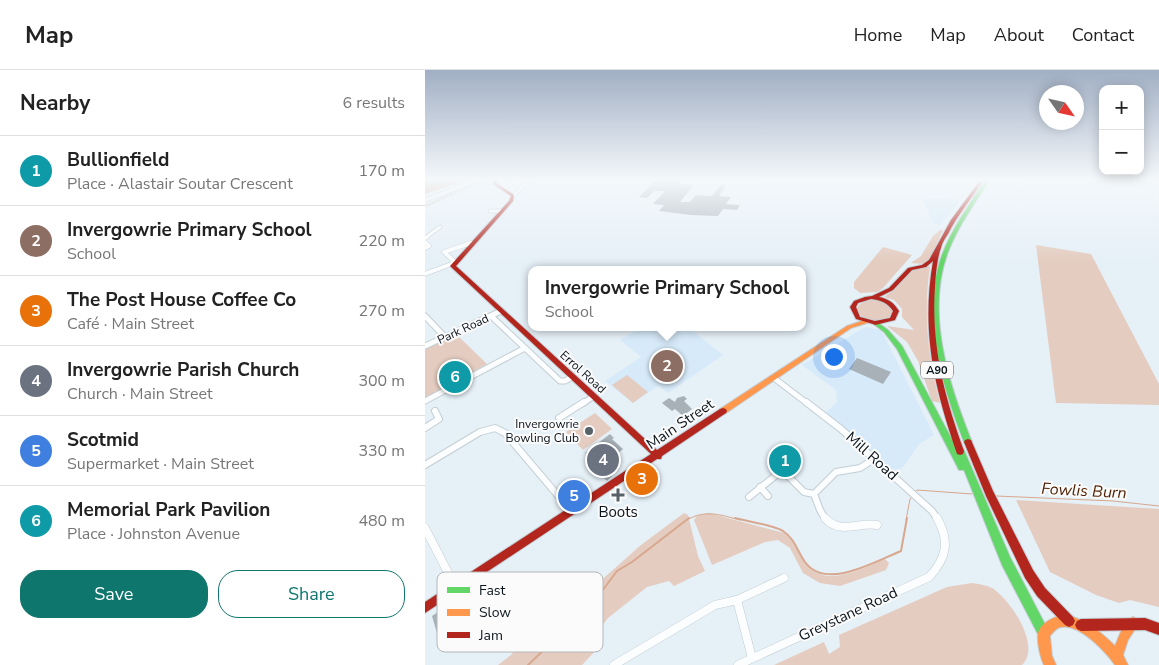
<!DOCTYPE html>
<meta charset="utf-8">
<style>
:root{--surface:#fff;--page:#f2f2f2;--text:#222;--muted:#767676;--line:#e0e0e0;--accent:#0f766e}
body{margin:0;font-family:"Nunito Sans",sans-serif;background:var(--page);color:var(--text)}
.controls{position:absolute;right:15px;top:15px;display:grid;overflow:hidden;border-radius:10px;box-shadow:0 2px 12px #0003}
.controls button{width:45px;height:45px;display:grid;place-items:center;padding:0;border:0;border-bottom:1px solid var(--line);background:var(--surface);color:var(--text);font:25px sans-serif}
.compass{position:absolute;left:614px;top:15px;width:45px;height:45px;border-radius:50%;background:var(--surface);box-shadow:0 2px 12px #0003;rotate:124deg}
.you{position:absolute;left:408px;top:286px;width:18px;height:18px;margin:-12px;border:4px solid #fff;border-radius:50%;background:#1a73e8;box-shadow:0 0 0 8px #1a73e833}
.badge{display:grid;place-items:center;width:32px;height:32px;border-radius:50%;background:var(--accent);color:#fff;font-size:16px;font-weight:700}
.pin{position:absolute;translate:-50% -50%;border:2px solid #fff;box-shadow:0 1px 5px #0006}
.popup{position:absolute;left:103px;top:196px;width:278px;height:65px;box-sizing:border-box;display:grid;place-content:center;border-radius:10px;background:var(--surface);filter:drop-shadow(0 1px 4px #0005);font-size:16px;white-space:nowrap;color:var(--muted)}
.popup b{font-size:19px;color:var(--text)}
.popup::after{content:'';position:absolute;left:50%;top:100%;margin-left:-10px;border:10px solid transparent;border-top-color:var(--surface)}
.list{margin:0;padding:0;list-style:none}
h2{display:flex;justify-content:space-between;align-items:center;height:65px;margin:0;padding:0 20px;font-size:21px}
h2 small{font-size:16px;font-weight:400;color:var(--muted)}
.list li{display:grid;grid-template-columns:32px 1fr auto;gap:15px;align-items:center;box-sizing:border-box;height:70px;padding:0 20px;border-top:1px solid var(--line)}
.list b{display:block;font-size:19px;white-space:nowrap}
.list p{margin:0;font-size:16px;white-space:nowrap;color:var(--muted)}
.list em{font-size:16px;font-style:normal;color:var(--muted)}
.actions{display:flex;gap:10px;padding:15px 20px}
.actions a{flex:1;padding:11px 0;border:1px solid var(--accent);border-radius:20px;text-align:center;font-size:18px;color:var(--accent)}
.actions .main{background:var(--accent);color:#fff}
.map{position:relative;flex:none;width:734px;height:595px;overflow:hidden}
header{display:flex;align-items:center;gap:30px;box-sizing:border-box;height:70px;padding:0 25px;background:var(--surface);border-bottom:1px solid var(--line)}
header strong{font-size:24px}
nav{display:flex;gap:28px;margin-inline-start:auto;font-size:18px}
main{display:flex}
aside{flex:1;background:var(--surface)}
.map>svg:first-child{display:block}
</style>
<header>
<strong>Map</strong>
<nav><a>Home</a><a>Map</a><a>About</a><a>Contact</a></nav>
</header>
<main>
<aside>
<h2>Nearby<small>6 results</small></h2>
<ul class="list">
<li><span class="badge" style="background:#0f9aa8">1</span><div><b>Bullionfield</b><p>Place · Alastair Soutar Crescent</p></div><em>170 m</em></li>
<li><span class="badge" style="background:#8d6e63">2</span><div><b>Invergowrie Primary School</b><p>School</p></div><em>220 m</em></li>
<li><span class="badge" style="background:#e8710a">3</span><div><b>The Post House Coffee Co</b><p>Café · Main Street</p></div><em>270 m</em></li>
<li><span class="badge" style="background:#6b7280">4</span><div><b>Invergowrie Parish Church</b><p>Church · Main Street</p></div><em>300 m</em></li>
<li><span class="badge" style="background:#3f7fe0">5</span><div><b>Scotmid</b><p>Supermarket · Main Street</p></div><em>330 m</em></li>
<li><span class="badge" style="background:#0f9aa8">6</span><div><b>Memorial Park Pavilion</b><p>Place · Johnston Avenue</p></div><em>480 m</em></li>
</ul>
<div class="actions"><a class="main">Save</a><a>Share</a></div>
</aside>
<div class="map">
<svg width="734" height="595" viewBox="0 0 734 595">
<rect width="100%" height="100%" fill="#e6f0f7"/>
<!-- built -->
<path fill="#d7eaf9" d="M 497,128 L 517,128 L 536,131 L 515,155 L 508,153 Z
M 217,257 L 263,257 L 298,285 L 243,323 L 233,316 L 208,333 L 180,311 L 216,287 L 195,270 Z
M 440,257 L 456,260 L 509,365 L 494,374 L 479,396 L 469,402 L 400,343 L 412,332 L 411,320 L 377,295 Z"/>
<!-- green -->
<path fill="#e4ccc0" d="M 515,160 L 518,160 C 512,172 509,184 500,194 L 486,193 L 496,186 L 508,166 Z
M 611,175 L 666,184 L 734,314 L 734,335 L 631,333 Z
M 458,177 L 487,185 L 458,218 L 452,222 L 435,223 L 429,218 L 429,212 Z
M 505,196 C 498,244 503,287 515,333 L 507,331 L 493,291 L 482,272 L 462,256 L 489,260 L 477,247 L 477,239 L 469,230 L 459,227 L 469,220 L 486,201 Z
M 441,230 C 452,229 462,231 467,241 L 467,244 C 458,256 435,253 432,238 L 434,235 Z
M 32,265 L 62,294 L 0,328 L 0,278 Z
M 202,305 L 223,322 L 208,333 L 187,315 Z
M 170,343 L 187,359 L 158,380 L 141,362 Z
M 591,430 L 734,439 L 734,537 L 705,530 L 694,533 L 671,525 L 625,502 Z
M 259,443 L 263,445 L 273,486 L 280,501 L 249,516 L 244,511 L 222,517 L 183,548 L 176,557 L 172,579 L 157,595 L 73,595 L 86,585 L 96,572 L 104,548 L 131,525 L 154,530 L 216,475 Z
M 284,443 L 359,463 C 370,471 372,484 381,494 C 402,519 435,499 460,489 L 464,493 L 461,500 L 415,516 L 395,513 L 378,503 L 365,478 L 353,470 L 340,472 L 287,495 L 269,450 L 272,446 Z
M 547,513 C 553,514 561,515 567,518 C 585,529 617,576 597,595 L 349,595 L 399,572 L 404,584 L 415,577 L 414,565 L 522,517 Z"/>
<!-- water -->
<path fill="#d8a78d" d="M 0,109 L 44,109 L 0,124 Z"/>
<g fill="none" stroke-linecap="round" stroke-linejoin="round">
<!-- stream-far1 -->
<path stroke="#d8a78d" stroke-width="1" d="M 490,422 L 492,420 L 547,424
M 571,426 L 688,431 L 734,436
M 262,450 C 280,439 296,445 315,450
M 481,450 L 485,429 L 488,426"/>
<!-- stream -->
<path stroke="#d8a78d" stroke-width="2" d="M 310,448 C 324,452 345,454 358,461 C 370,469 372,481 380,492 C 401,521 451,491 476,481 L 482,448
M 103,595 L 124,575 L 156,535 L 174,525 L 192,501 L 207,492 L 264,448"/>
</g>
<!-- building -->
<path fill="#a8b1b8" d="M 247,109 L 257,109 L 253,114 L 269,115 L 255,132 L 265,132 L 271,125 L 287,126 L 296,115 L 301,115 L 294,126 L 306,127 L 301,134 L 315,135 L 312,140 L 298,139 L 293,146 L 266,145 L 234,141 L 239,135 L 228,134 L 240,121 L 229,121 L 222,128 L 214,127 L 231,110 L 245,111 Z
M 432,288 L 466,302 L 458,314 L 424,299 Z
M 259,326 L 262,329 L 259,331 L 267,339 L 258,346 L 250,339 L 247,341 L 237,333 L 244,328 L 250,332 L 252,328 Z
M 185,364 L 189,368 L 187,369 L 198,379 L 185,390 L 194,399 L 182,411 L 178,407 L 180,406 L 171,397 L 176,394 L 166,384 L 163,386 L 160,383 Z
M 31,530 L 38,554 L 14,570 L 7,546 Z"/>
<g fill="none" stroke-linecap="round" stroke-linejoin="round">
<!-- street-far4 casing -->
<g stroke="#c3cdd4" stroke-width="4.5">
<path id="street-far4" d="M 88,126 L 106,109
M 0,130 L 56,109
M 65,141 L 76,141
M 0,168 L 15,157"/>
</g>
<!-- street-far3 casing -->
<g stroke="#c3cdd4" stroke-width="5">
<path id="street-far3" d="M 0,168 L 2,167
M 0,172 L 4,176 L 0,178
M 30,192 L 19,182 L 46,173
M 0,204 L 29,193"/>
</g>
<!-- street-far2 casing -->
<g stroke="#c3cdd4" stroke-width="7">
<path id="street-far2" d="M 0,246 L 20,267
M 66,246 L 135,311 L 140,311 L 147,307
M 0,276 L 76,241
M 349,308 L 383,334
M 0,331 L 100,278
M 157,334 L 169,326"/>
</g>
<!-- street-far1 casing -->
<g stroke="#c3cdd4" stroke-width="8">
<path id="street-far1" d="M 381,332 L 416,359 L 507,441 L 513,450
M 134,348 L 159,332
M 0,358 L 14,349 L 10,341
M 0,395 L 55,362 L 70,358 L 80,363 L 147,442
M 335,417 L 343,426
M 324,427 L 355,402 L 359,402 L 379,422 L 389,424
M 401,450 L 395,440 L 389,424 L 411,402 L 435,398 L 449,389"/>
</g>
<!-- street casing -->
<g stroke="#c3cdd4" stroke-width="9">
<path id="street" d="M 400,448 C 415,465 433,452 452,455
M 0,458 L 31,518
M 312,530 L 327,588
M 189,595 L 290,535 L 312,530 L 359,508
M 313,595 L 504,507 C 522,488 525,471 512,448"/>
</g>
<!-- fast casing -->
<g stroke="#c3cdd4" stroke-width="2">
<path id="fast" d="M 561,109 L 565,109 C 550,133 533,156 523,182 C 500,243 524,315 547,372 L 546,374 L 543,375 L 540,374 L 539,372 C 517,314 495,246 517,185 C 527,158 545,134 561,109 Z
M 452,252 L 463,260 L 477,276 L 532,379 L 535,377 L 538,378 L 585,487 L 623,560 L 625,564 L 623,568 L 619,570 L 615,568 L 577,495 L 539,400 L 534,400 L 472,279 L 459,262 L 450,255 L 449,254 Z"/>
</g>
<!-- slow casing -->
<g stroke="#c3cdd4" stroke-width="2">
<path id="slow" d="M 440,250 L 442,251 L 443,252 L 442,253 L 426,258 L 301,343 L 298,344 L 295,343 L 294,341 L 295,339 L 422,256 Z
M 642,545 C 661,550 676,562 690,576 C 694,567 698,552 708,547 L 712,549 L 714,553 L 703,570 L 698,585 L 703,595 L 690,595 C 681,582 655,554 637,557 C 632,557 628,562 625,566 L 627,586 L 631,595 L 619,595 C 615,587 612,572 613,564 C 615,552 632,545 642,545 Z"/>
</g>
<!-- jam casing -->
<g stroke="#c3cdd4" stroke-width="2">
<path id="jam" d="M 69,109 L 73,109 L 71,113 L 89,125 L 88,131 L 31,196 L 232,380 L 295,339 L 298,338 L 301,339 L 302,341 L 301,343 L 237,386 L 236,389 L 232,389 L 0,543 L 0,532 L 226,384 L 25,196 L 84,131 L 86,126 L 68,114 Z
M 554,112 L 557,113 C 545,130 532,146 523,164 C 520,168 517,173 516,178 C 512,188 511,204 510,216 C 506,276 519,325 539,381 L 538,384 L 535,385 L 532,384 L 531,381 C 509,316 496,261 508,191 L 501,197 L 487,200 L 468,220 L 454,227 C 464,229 469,233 474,241 L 470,250 L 450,255 L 448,254 L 431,249 L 425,237 L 429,231 L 440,227 L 447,226 L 464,218 L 483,198 L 497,195 L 504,190 L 526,150 ZM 446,229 C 456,230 463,233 468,241 L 465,248 L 450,251 L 435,247 L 431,237 L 433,233 Z
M 543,369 L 546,370 L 568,421 L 608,500 L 620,518 L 648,547 L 650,551 L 648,555 L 644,557 L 640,555 L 612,526 L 600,508 L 561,426 L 539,372 L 540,370 Z
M 720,548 L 734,553 L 734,565 L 720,560 L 656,561 L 652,559 L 650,555 L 652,551 L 656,549 Z"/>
</g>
<!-- street-far4 -->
<use href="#street-far4" stroke="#fbfdfe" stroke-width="3"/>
<!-- street-far3 -->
<use href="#street-far3" stroke="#fbfdfe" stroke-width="4"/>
<!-- street-far2 -->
<use href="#street-far2" stroke="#fbfdfe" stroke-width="5"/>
<!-- street-far1 -->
<use href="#street-far1" stroke="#fbfdfe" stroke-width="6"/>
<!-- street -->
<use href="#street" stroke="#fbfdfe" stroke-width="8"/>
<!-- fast -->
<use href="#fast" fill="#63d668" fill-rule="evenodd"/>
<!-- slow -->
<use href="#slow" fill="#ff974d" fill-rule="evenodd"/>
<!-- jam -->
<use href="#jam" fill="#b3261e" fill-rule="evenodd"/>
<!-- rail casing -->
<g stroke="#cbced0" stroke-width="2.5">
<path id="rail" d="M 0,136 L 59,109"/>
</g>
<!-- rail -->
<use href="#rail" stroke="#fbfbfb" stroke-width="1" stroke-dasharray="2.5" stroke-linecap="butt"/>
</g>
<!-- sky -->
<linearGradient id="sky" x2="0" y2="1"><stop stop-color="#a1afc4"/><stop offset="0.57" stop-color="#f4f8fb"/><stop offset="1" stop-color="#f4f8fb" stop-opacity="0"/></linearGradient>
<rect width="734" height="192" fill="url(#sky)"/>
<!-- markers -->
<g fill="#576168" stroke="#fbfbfb" stroke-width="2">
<circle cx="164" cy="361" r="5"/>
<path d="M190.5 417.5h5v5h5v5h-5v5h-5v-5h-5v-5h5z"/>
</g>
<g text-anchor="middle" stroke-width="4" stroke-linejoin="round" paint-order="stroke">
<!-- shield labels -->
<rect fill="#fbfbfb" stroke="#52595e" stroke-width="1" x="496" y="291.5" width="32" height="17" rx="4"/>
<g font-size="11" font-weight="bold" fill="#0a141b">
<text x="512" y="304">A90</text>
</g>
<!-- street labels -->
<g font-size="12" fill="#0a141b" stroke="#fbfbfb">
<text transform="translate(38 259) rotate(-25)" y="4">Park Road</text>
<text transform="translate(158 302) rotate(42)" y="4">Errol Road</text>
</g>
<!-- poi labels -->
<g font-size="12" fill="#0a141b" stroke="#fbfbfb" text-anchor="end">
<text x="154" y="358">Invergowrie<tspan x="154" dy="14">Bowling Club</tspan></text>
</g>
<!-- near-street labels -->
<g font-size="15" fill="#0a141b" stroke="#fbfbfb">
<text transform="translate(255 354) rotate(-34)" y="5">Main Street</text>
<text transform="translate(447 386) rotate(42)" y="5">Mill Road</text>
<text transform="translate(423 544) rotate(-25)" y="5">Greystane Road</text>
</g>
<!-- near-poi labels -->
<g font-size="15" fill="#0a141b" stroke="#fbfbfb">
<text x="193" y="447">Boots</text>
</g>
<!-- near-water labels -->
<g font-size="16" font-style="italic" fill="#4e1f00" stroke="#fbfbfb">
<text transform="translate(659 420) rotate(3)" y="6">Fowlis Burn</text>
</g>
</g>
<!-- legend -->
<rect x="12" y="502" width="166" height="80" rx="8" fill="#fbfbfb" stroke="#b3b6b8" stroke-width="1"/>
<rect x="22" y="517" width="23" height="6" fill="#63d668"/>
<rect x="22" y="539" width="23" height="7" fill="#ff974d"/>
<rect x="22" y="562" width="23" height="6" fill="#b3261e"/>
<g font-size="14" fill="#0a141b">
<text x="54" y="525">Fast</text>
<text x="54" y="547">Slow</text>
<text x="54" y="570">Jam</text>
</g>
</svg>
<div class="controls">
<button>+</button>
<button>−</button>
</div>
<svg class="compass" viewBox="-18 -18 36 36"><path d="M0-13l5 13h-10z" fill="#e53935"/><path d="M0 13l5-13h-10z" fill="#767676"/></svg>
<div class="you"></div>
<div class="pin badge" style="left:360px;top:391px;background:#0f9aa8">1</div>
<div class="pin badge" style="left:242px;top:296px;background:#8d6e63">2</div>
<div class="popup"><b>Invergowrie Primary School</b>School</div>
<div class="pin badge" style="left:217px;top:409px;background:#e8710a">3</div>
<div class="pin badge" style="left:178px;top:390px;background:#6b7280">4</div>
<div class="pin badge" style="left:149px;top:426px;background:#3f7fe0">5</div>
<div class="pin badge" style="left:30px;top:307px;background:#0f9aa8">6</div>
</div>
</main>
